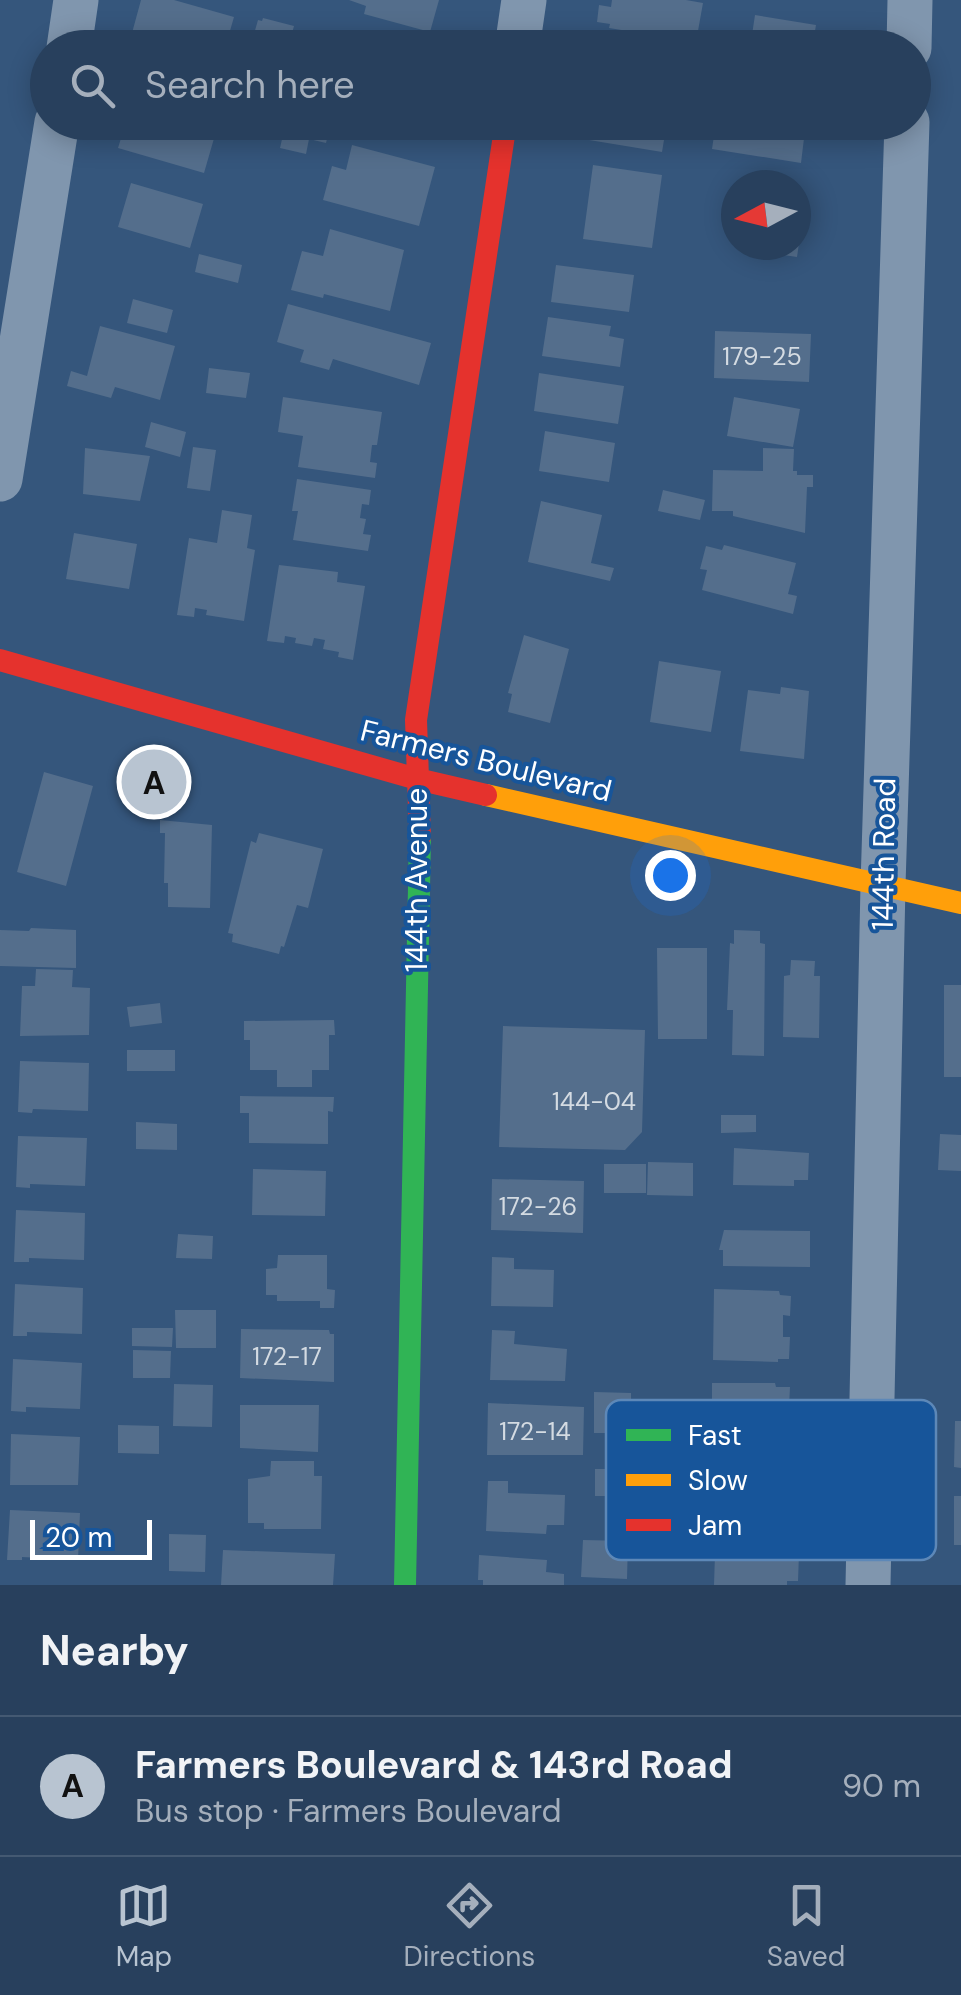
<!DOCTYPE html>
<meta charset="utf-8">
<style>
:root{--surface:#28405d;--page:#304763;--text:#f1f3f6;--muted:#a5afbc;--line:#445972;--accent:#b8c4d1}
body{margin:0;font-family:"DM Sans",sans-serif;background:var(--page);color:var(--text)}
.compass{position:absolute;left:721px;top:170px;width:90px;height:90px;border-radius:50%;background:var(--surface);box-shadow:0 5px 25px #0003;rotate:263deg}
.scale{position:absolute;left:30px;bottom:25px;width:122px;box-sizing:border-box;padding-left:10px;border:5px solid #fff;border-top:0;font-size:28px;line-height:35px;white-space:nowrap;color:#fff;-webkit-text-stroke:8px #17559a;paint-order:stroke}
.you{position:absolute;left:670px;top:875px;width:35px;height:35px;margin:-25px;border:8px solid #fff;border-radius:50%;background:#1a73e8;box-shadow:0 0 0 15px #1a73e833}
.badge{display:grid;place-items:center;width:65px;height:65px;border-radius:50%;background:var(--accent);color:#111;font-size:32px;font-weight:700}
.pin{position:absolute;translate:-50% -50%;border:5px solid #fff;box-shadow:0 2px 10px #0006}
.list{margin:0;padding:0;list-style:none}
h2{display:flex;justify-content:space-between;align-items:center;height:130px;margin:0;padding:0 40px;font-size:42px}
h2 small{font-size:32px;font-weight:400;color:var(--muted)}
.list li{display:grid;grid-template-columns:65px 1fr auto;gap:30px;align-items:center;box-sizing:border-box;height:140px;padding:0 40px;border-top:2px solid var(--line)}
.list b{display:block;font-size:38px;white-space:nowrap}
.list p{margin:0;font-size:32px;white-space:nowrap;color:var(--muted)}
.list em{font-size:32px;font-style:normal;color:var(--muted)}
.icon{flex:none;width:55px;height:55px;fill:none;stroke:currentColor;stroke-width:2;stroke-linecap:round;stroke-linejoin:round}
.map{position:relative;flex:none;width:961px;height:1585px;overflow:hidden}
.search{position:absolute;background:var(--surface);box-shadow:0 5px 25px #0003;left:30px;right:30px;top:30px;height:110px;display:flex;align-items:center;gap:25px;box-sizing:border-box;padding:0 35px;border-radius:55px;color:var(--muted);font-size:38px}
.sheet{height:270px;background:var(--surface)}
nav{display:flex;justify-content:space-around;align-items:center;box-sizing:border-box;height:140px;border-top:2px solid var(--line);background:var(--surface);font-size:28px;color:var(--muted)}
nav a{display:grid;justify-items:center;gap:5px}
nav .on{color:var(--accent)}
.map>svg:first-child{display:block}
</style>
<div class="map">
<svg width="961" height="1585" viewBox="0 0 961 1585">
<rect width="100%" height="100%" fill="#35567c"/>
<!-- building -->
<path fill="#546e8c" d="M 141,0 L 174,0 L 234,17 L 225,48 L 184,48 L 132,33 Z
M 349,0 L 439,0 L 430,32 L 364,14 L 366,6 Z
M 612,0 L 686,0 L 703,3 L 696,42 L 609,28 L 610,24 L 597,22 L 599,5 L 611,7 Z
M 755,15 L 816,25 L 812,48 L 750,48 Z
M 263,18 L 294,26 L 288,48 L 252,41 L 258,20 L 262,21 Z
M 126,122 L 171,122 L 215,135 L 204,173 L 118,148 Z
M 286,122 L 331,122 L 326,143 L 309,139 L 306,154 L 280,148 Z
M 580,122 L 667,122 L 662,152 L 577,138 Z
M 716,122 L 806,122 L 801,163 L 712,149 Z
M 352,145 L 435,167 L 419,226 L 323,200 L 332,166 L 346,170 Z
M 593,165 L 662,175 L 652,248 L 583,239 Z
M 131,183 L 203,204 L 190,248 L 118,227 Z
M 796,202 L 805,203 L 797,257 L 744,249 L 745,245 L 796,245 Z
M 330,229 L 404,250 L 390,311 L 324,294 L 323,298 L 291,290 L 302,251 L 323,256 Z
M 199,254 L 242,265 L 238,283 L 195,272 Z
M 556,265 L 634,275 L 629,312 L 551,302 Z
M 133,299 L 173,310 L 167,333 L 127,323 Z
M 288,304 L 431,343 L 419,385 L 333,359 L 329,370 L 300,362 L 304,350 L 277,342 Z
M 548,317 L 611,326 L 609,336 L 624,339 L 620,367 L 542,356 Z
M 100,326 L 175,346 L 160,400 L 115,387 L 111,398 L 67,386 L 71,371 L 87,376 Z
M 715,331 L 811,334 L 809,382 L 714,378 Z
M 209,368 L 250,373 L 246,398 L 206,393 Z
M 539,373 L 624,386 L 618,424 L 534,411 Z
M 283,397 L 382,412 L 377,445 L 372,445 L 370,462 L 377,463 L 375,478 L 298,467 L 303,436 L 278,432 Z
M 734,397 L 800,409 L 793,447 L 727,436 Z
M 151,422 L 186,432 L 180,457 L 145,447 Z
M 545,431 L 615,443 L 609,482 L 539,471 Z
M 193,447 L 216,450 L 210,491 L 187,488 Z
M 85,448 L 150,456 L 140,501 L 83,494 Z
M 763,448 L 794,449 L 793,471 L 797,471 L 797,475 L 813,475 L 813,487 L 807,487 L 805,533 L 733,516 L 733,511 L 712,511 L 713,470 L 763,471 Z
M 297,479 L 371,490 L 369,505 L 362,504 L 360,518 L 366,519 L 363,534 L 371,535 L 368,551 L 293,540 L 298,511 L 292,511 Z
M 663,490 L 705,500 L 700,520 L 658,511 Z
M 541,501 L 602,515 L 591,563 L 614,568 L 610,581 L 528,562 Z
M 222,510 L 252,515 L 247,548 L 255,550 L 244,621 L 206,615 L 207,610 L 195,608 L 194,617 L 177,615 L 189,538 L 217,543 Z
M 74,533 L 137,544 L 129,589 L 66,579 Z
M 724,545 L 796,563 L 788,594 L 797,596 L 793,614 L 702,590 L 707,570 L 700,569 L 706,546 L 722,550 Z
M 279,565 L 338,572 L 337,582 L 365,586 L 353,660 L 338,657 L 339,652 L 323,649 L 325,640 L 314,638 L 312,646 L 295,643 L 296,638 L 285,636 L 284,643 L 267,641 Z
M 524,635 L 569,649 L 550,723 L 508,712 L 512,694 L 508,693 Z
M 659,661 L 721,671 L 711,732 L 650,722 Z
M 781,687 L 809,691 L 804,759 L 740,751 L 748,690 L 780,694 Z
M 44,772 L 93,786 L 66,886 L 17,872 Z
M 160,820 L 212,825 L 210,908 L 168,907 L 168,883 L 164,883 L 165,833 L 160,833 Z
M 259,833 L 323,849 L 308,908 L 297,905 L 284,947 L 281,946 L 279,954 L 232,942 L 233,934 L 228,933 L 251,841 L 256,843 Z
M 31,928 L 76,930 L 76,968 L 0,966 L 0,930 L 29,931 Z
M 734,930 L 760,931 L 760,943 L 765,944 L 764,1056 L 732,1055 L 733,1010 L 727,1010 L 730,943 L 734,944 Z
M 657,948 L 707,948 L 707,1039 L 658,1039 Z
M 791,960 L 815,961 L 814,976 L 820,976 L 819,1038 L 783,1037 L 784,976 L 790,975 Z
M 36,969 L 73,970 L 72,987 L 90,988 L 89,1035 L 20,1036 L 22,986 L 35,986 Z
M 944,985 L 961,985 L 961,1077 L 944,1077 Z
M 160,1003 L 162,1023 L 130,1027 L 127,1007 Z
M 334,1020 L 335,1035 L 329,1035 L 329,1070 L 312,1070 L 312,1087 L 277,1087 L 277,1070 L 250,1070 L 250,1040 L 244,1040 L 244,1021 Z
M 503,1026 L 645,1030 L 642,1132 L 625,1150 L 499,1147 Z
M 127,1050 L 175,1050 L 175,1071 L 127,1071 Z
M 20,1061 L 89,1063 L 88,1111 L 33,1109 L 32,1113 L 18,1112 Z
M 240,1096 L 334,1097 L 333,1112 L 328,1111 L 328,1144 L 249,1143 L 249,1113 L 240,1113 Z
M 721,1115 L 756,1115 L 756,1132 L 721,1133 Z
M 136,1122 L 177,1124 L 177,1150 L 136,1149 Z
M 940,1134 L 961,1135 L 961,1171 L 938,1170 Z
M 18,1136 L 87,1138 L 85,1186 L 30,1184 L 30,1188 L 16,1187 Z
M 734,1148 L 809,1153 L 808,1180 L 794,1180 L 794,1186 L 733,1185 Z
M 648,1162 L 693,1163 L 693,1196 L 647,1195 Z
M 604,1164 L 646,1164 L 646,1193 L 604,1193 Z
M 253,1169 L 326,1171 L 325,1216 L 252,1215 Z
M 492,1179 L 584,1181 L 583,1233 L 491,1230 Z
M 16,1210 L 85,1213 L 84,1260 L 29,1258 L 29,1262 L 14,1262 Z
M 724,1230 L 810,1231 L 810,1267 L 723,1266 L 723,1250 L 719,1250 Z
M 178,1234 L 213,1236 L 212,1259 L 176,1258 Z
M 278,1255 L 327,1255 L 327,1289 L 335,1290 L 334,1308 L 320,1308 L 320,1301 L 277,1301 L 277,1295 L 266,1295 L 266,1269 L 277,1268 Z
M 492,1257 L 514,1258 L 514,1269 L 554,1270 L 553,1307 L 491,1306 Z
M 15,1284 L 83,1288 L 82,1334 L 27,1332 L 27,1336 L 13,1336 Z
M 714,1289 L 779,1291 L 780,1295 L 791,1296 L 790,1316 L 783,1315 L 783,1337 L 790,1337 L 789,1359 L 778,1359 L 778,1362 L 713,1360 Z
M 175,1310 L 216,1310 L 216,1348 L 176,1348 Z
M 132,1328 L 173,1328 L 172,1347 L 132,1346 Z
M 241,1329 L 329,1330 L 330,1334 L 334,1334 L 334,1382 L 240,1378 Z
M 492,1330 L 515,1331 L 514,1344 L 567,1349 L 565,1381 L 490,1380 Z
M 133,1350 L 171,1351 L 170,1378 L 133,1378 Z
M 13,1359 L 82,1363 L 80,1409 L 26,1407 L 26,1412 L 11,1411 Z
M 712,1383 L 775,1383 L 776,1387 L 790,1387 L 789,1407 L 782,1406 L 781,1430 L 788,1430 L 787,1452 L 776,1452 L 775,1455 L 711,1454 L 711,1449 L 692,1449 L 692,1422 L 712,1422 Z
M 174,1384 L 213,1385 L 212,1427 L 173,1426 Z
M 594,1392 L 631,1393 L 631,1433 L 594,1433 Z
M 488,1403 L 584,1407 L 583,1455 L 487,1455 Z
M 240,1405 L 319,1405 L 318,1452 L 240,1448 Z
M 955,1421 L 961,1421 L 961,1468 L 954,1467 Z
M 118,1425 L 159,1426 L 159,1454 L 118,1453 Z
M 11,1434 L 80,1437 L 78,1485 L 10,1485 Z
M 271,1461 L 314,1461 L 314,1476 L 322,1476 L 321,1529 L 264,1529 L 264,1523 L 248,1523 L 248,1479 L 270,1476 Z
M 595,1469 L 632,1469 L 632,1496 L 595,1496 Z
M 488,1481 L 508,1481 L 508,1493 L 565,1495 L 564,1525 L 547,1525 L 546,1534 L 486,1531 Z
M 954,1496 L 961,1496 L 961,1545 L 954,1545 Z
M 10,1510 L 80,1513 L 78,1560 L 22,1557 L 22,1560 L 7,1560 Z
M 169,1534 L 206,1535 L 205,1572 L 169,1571 Z
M 583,1540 L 628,1541 L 627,1579 L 581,1577 Z
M 725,1549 L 787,1550 L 787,1554 L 799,1554 L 798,1581 L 787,1581 L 787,1585 L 714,1585 L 715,1554 L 725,1554 Z
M 223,1550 L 335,1554 L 333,1585 L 221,1585 Z
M 479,1555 L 547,1560 L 546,1572 L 564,1574 L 564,1585 L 483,1585 L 483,1580 L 478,1580 Z"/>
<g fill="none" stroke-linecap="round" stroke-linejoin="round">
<!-- street -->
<path stroke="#8096ae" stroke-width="45" d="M 69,48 L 76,0
M 517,48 L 524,0
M 909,48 L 910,0
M 0,479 L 57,122
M 868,1585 L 883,885 L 907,122"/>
<!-- fast -->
<path stroke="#30b455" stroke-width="22" d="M 405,1585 L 420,837"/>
<!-- slow -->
<path stroke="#ff9f0a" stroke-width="22" d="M 486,795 L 961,903"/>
<!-- jam -->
<path stroke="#e5322d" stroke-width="22" d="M 0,660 L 417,779 L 486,795
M 420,837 L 416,720 L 506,122"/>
</g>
<g text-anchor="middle" stroke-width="8" stroke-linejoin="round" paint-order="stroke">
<!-- number labels -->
<g font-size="25" fill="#d4dbe2">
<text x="762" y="365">179-25</text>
<text x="594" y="1110">144-04</text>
<text x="538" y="1215">172-26</text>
<text x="287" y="1365">172-17</text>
<text x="535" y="1440">172-14</text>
</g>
<!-- street labels -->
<g font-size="30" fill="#fff" stroke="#17559a">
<text transform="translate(486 761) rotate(14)" y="10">Farmers Boulevard</text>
<text transform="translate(884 854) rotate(-89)" y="10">144th Road</text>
<text transform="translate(417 880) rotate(-90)" y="10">144th Avenue</text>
</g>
</g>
<!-- legend -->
<rect x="606" y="1400" width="330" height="160" rx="15" fill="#17559a" stroke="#5d88b8" stroke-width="2.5"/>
<rect x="626" y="1429" width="45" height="12" fill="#30b455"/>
<rect x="626" y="1474" width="45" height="12" fill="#ff9f0a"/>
<rect x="626" y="1519" width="45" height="12" fill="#e5322d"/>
<g font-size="28" fill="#fff">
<text x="688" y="1445">Fast</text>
<text x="688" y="1490">Slow</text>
<text x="688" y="1535">Jam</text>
</g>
</svg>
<svg class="compass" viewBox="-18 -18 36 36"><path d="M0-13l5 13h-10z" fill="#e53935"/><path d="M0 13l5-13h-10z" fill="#a5afbc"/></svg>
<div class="scale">20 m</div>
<div class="you"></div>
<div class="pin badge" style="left:154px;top:782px">A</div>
<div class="search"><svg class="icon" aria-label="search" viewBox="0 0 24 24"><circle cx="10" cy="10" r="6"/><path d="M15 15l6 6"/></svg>Search here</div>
</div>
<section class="sheet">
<h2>Nearby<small></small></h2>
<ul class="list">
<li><span class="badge">A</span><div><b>Farmers Boulevard &amp; 143rd Road</b><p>Bus stop · Farmers Boulevard</p></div><em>90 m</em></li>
</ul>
</section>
<nav>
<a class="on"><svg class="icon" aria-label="map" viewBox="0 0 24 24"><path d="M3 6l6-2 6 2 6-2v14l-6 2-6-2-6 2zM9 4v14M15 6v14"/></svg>Map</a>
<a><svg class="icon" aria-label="directions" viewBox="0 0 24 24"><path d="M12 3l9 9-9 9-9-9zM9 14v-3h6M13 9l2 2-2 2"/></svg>Directions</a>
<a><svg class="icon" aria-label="saved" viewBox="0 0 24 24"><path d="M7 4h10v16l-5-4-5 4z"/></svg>Saved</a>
</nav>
